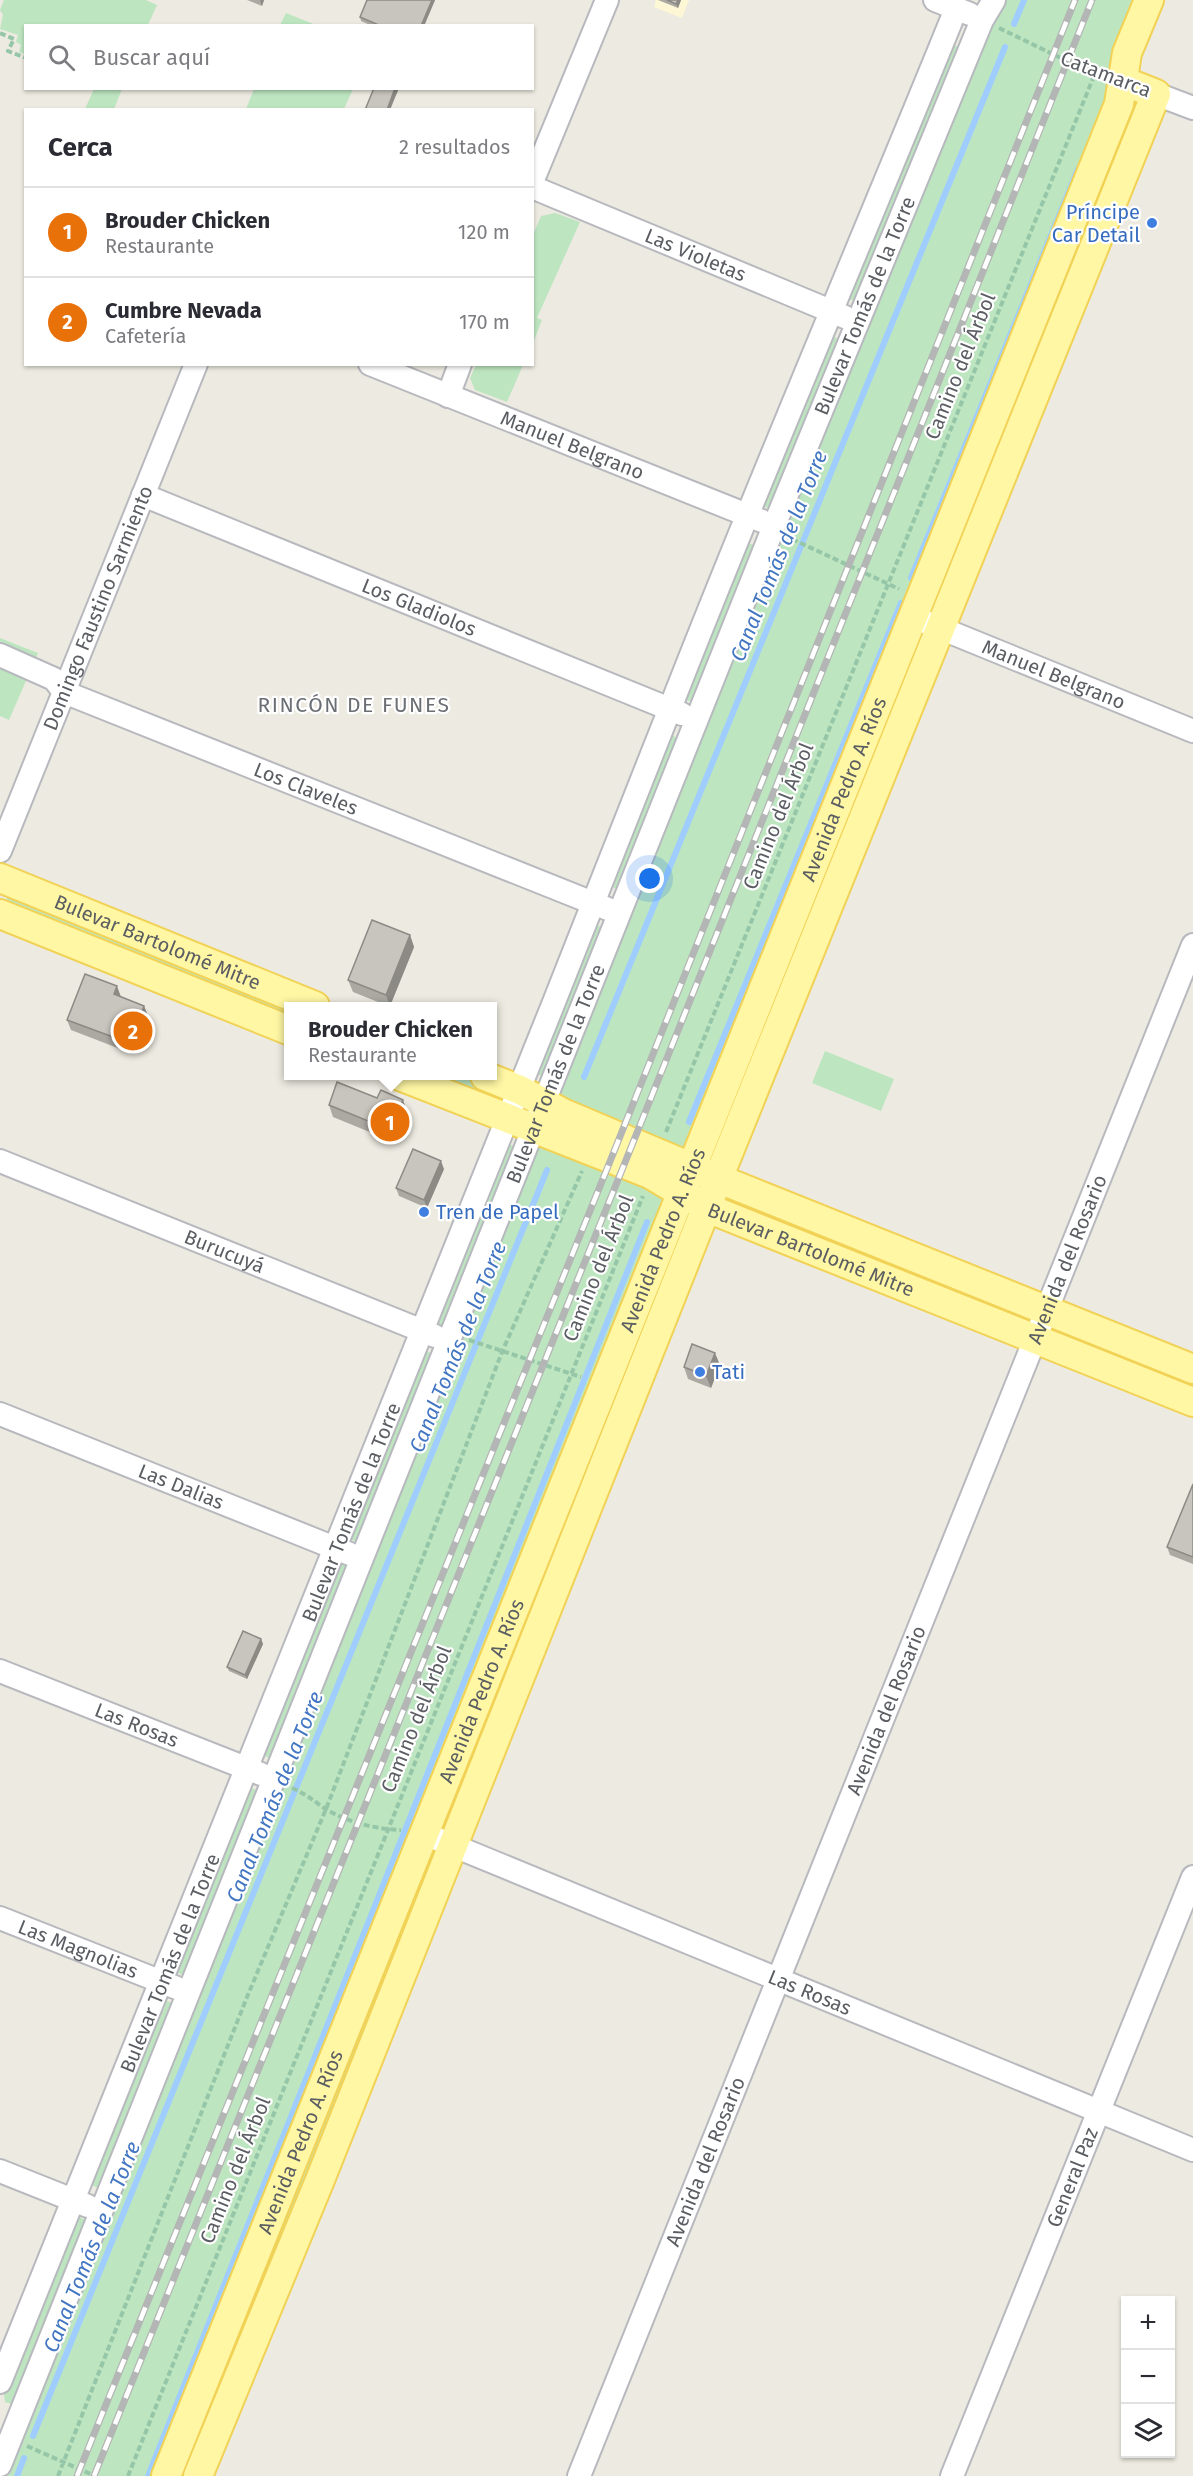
<!DOCTYPE html>
<html lang="es">
<meta charset="utf-8">
<style>
:root{--surface:#fff;--page:#f7f7f7;--text:#2b2b33;--muted:#7c7c81;--line:#e1e1e2;--accent:#e9492b}
body{margin:0;font-family:"Fira Sans",sans-serif;background:var(--page);color:var(--text)}
.controls{position:absolute;right:18px;bottom:18px;display:grid;overflow:hidden;border-radius:0px;box-shadow:0 2px 4px #0004}
.controls button{width:54px;height:54px;display:grid;place-items:center;padding:0;border:0;border-bottom:2px solid var(--line);background:var(--surface);color:var(--text);font:30px sans-serif}
.you{position:absolute;left:650px;top:879px;width:21px;height:21px;margin:-15px;border:4px solid #fff;border-radius:50%;background:#1a73e8;box-shadow:0 0 0 9px #1a73e833}
.badge{display:grid;place-items:center;width:39px;height:39px;border-radius:50%;background:var(--accent);color:#fff;font-size:20px;font-weight:700}
.pin{position:absolute;translate:-50% -50%;border:3px solid #fff;box-shadow:0 2px 6px #0006}
.popup{position:absolute;left:284px;top:1002px;width:213px;height:78px;box-sizing:border-box;display:grid;place-content:center;border-radius:0px;background:var(--surface);filter:drop-shadow(0 2px 4px #0005);font-size:20px;white-space:nowrap;color:var(--muted)}
.popup b{font-size:22px;color:var(--text)}
.popup::after{content:'';position:absolute;left:50%;top:100%;margin-left:-12px;border:12px solid transparent;border-top-color:var(--surface)}
.list{margin:0;padding:0;list-style:none}
h2{display:flex;justify-content:space-between;align-items:center;height:78px;margin:0;padding:0 24px;font-size:26px}
h2 small{font-size:20px;font-weight:400;color:var(--muted)}
.list li{display:grid;grid-template-columns:39px 1fr auto;gap:18px;align-items:center;box-sizing:border-box;height:90px;padding:0 24px;border-top:2px solid var(--line)}
.list b{display:block;font-size:22px;white-space:nowrap}
.list p{margin:0;font-size:20px;white-space:nowrap;color:var(--muted)}
.list em{font-size:20px;font-style:normal;color:var(--muted)}
.icon{flex:none;width:33px;height:33px;fill:none;stroke:currentColor;stroke-width:2;stroke-linecap:round;stroke-linejoin:round}
.map{position:relative;flex:none;width:1193px;height:2476px;overflow:hidden}
.search{position:absolute;background:var(--surface);box-shadow:0 2px 4px #0004;left:24px;top:24px;width:510px;height:66px;display:flex;align-items:center;gap:15px;box-sizing:border-box;padding:0 21px;border-radius:0px;color:var(--muted);font-size:22px}
.panel{position:absolute;background:var(--surface);box-shadow:0 2px 4px #0004;left:24px;top:108px;width:510px;height:258px;border-radius:0px}
.map>svg:first-child{display:block}
</style>
<div class="map">
<svg width="1193" height="2476" viewBox="0 0 1193 2476">
<rect width="100%" height="100%" fill="#edebe1"/>
<!-- commercial -->
<path fill="#fef7d5" d="M 656,0 L 689,0 L 682,18 L 654,7 Z"/>
<!-- green -->
<path fill="#bde5c0" d="M 4,0 L 146,0 L 157,5 L 148,25 L 26,26 L 25,54 L 19,52 L 21,45 L 16,42 L 18,35 L 0,29 L 3,15 L 0,10 Z
M 994,0 L 1149,0 L 1123,81 L 1156,94 L 198,2476 L 0,2476 L 0,2465 Z
M 286,13 L 316,25 L 280,25 Z
M 949,45 L 957,46 L 960,50 L 859,300 L 850,300 L 847,296 Z
M 94,89 L 122,89 L 114,109 L 85,109 Z
M 254,89 L 254,88 L 353,89 L 344,109 L 246,109 Z
M 555,213 L 580,222 L 537,318 L 542,320 L 533,343 L 533,235 L 541,216 Z
M 832,336 L 842,341 L 769,508 L 765,507 L 763,503 Z
M 476,365 L 523,365 L 507,402 L 475,390 L 470,378 Z
M 747,543 L 755,545 L 694,701 L 688,701 L 684,697 Z
M 0,638 L 38,653 L 9,720 L 0,716 Z
M 672,735 L 677,738 L 618,889 L 612,887 L 611,881 L 667,737 Z
M 7,896 L 288,1006 L 288,1021 L 7,903 Z
M 595,925 L 602,927 L 544,1077 L 537,1074 Z
M 825,1051 L 894,1079 L 881,1111 L 812,1083 Z
M 423,1076 C 446,1076 477,1071 493,1092 L 492,1097 Z
M 511,1145 L 516,1147 L 444,1326 L 437,1324 L 505,1146 Z
M 728,1195 L 1015,1310 L 1013,1317 L 725,1200 Z
M 428,1352 L 433,1354 L 357,1542 L 350,1539 L 422,1354 Z
M 342,1564 L 347,1566 L 270,1758 L 264,1756 Z
M 251,1788 L 257,1790 L 258,1796 L 188,1970 L 183,1975 L 176,1972 Z
M 167,2001 L 172,2003 L 173,2009 L 103,2183 L 98,2188 L 92,2185 Z
M 80,2217 L 85,2220 L 87,2225 L 16,2399 L 11,2404 L 5,2402 L 4,2395 L 74,2219 Z"/>
<g fill="none" stroke-linecap="round" stroke-linejoin="round">
<!-- stream -->
<path stroke="#9fcdff" stroke-width="6" d="M 1014,24 L 1024,0
M 911,578 L 1078,169
M 584,1077 L 1005,47
M 689,1122 L 901,603
M 33,2436 L 547,1170
M 17,2476 L 24,2458
M 148,2476 L 647,1222"/>
<!-- minor casing -->
<g stroke="#b7b9be" stroke-width="26">
<g id="minor">
<path d="M 935,0 L 970,14"/>
<path d="M 1156,94 L 1193,108"/>
<path d="M 532,182 L 607,0"/>
<path id="s1" d="M 532,187 L 845,317"/>
<path id="s2" d="M 370,364 L 762,521"/>
<path d="M 448,396 L 460,364"/>
<path id="s3" d="M 143,495 L 682,714"/>
<path id="s4" d="M 913,617 L 1193,731"/>
<path id="s5" d="M 0,655 L 54,679 L 64,692 L 608,909"/>
<path id="s6" d="M 0,851 L 196,364"/>
<path id="s7" d="M 0,1161 L 435,1336"/>
<path id="s8" d="M 0,1414 L 350,1554"/>
<path id="s9" d="M 0,1671 L 261,1774"/>
<path id="s10" d="M 425,1834 L 1193,2150"/>
<path id="s11" d="M 0,1918 L 177,1988"/>
<path d="M 0,2171 L 88,2206"/>
<path id="s12" d="M 0,2382 C 227,1826 449,1269 669,711 C 761,475 861,243 956,9"/>
<path id="s13" d="M 0,2465 L 774,526 L 982,20 L 994,0"/>
<path id="s14" d="M 579,2476 L 1193,945"/>
<path id="s15" d="M 952,2476 L 1193,1877"/>
</g>
</g>
<!-- major casing -->
<g stroke="#f1d256" stroke-width="32">
<g id="major">
<path id="s16" d="M 0,878 L 315,1006"/>
<path d="M 0,914 L 288,1030"/>
<path id="s17" d="M 400,1076 L 650,1174 L 707,1208 L 1193,1402"/>
<path d="M 485,1076 L 520,1090 L 565,1114 L 719,1179 L 1193,1369"/>
<path id="s18" d="M 166,2476 L 1119,104 L 1127,53 L 1149,0"/>
<path d="M 198,2476 L 320,2180 L 711,1196 L 1156,94 L 1123,81"/>
</g>
</g>
<!-- path -->
<path stroke="#96c6a8" stroke-width="4" stroke-dasharray="6 3" stroke-linecap="butt" d="M 999,28 L 1067,61 L 1096,71
M 0,33 L 14,39 L 8,51 L 26,58
M 792,539 L 899,589
M 666,1132 L 1096,71
M 469,1340 L 581,1377
M 292,1788 C 304,1793 313,1800 324,1808 C 346,1822 375,1829 401,1830
M 27,2446 L 95,2476
M 58,2476 L 247,1997 L 326,1809 L 502,1352 L 582,1171
M 128,2476 L 643,1196"/>
<!-- minor -->
<use href="#minor" stroke="#fff" stroke-width="22"/>
<!-- major -->
<use href="#major" stroke="#fff7a4" stroke-width="28"/>
<!-- rail casing -->
<g stroke="#b4b5b5" stroke-width="7">
<path id="rail" d="M 77,2476 L 611,1159 L 1075,0
M 94,2476 L 628,1155 L 1092,0"/>
</g>
<!-- rail -->
<use href="#rail" stroke="#fff" stroke-width="4.5" stroke-dasharray="14" stroke-linecap="butt"/>
</g>
<!-- wall -->
<path fill="#aca9a3" d="M 247,0 L 264,0 L 262,6 Z
M 367,0 L 435,0 L 424,26 L 372,26 L 361,21 L 360,17 Z
M 658,0 L 681,0 L 678,8 Z
M 410,935 L 414,947 L 390,1006 L 388,1006 L 353,992 L 348,980 Z
M 121,997 L 144,1006 L 148,1016 L 138,1043 L 132,1041 L 128,1052 L 71,1030 L 67,1020 Z
M 329,1105 L 407,1112 L 394,1142 L 333,1117 Z
M 444,1169 L 427,1208 L 399,1196 L 396,1188 Z
M 720,1365 L 711,1388 L 688,1379 L 684,1367 Z
M 1193,1484 L 1193,1564 L 1170,1555 L 1167,1547 Z
M 261,1639 L 263,1644 L 247,1679 L 229,1671 L 227,1667 Z"/>
<!-- shaded-wall -->
<path fill="#8c8a85" d="M 260,0 L 264,0 L 262,6 Z
M 432,0 L 435,0 L 424,26 L 421,26 Z
M 678,0 L 681,0 L 678,8 L 676,4 Z
M 395,88 L 399,88 L 390,110 L 387,110 Z
M 410,935 L 414,947 L 390,1006 L 386,995 Z
M 117,986 L 121,997 L 114,994 Z
M 144,1006 L 148,1016 L 138,1043 L 134,1033 Z
M 128,1031 L 132,1041 L 128,1052 L 124,1041 Z
M 403,1100 L 407,1112 L 394,1142 L 390,1130 Z
M 441,1161 L 444,1169 L 427,1208 L 424,1200 Z
M 715,1353 L 720,1365 L 711,1388 L 706,1376 Z
M 261,1639 L 263,1644 L 247,1679 L 245,1675 Z"/>
<!-- building -->
<path fill="#c8c5be" stroke="#8c8a85" stroke-width="1.5" d="M 367,0 L 432,0 L 421,26 L 381,26 L 360,17 Z
M 667,0 L 678,0 L 676,4 Z
M 374,88 L 395,88 L 387,110 L 365,110 Z
M 372,920 L 410,935 L 386,995 L 348,980 Z
M 85,974 L 117,986 L 114,994 L 144,1006 L 134,1033 L 128,1031 L 124,1041 L 67,1020 Z
M 337,1082 L 377,1098 L 381,1090 L 403,1100 L 390,1130 L 329,1105 Z
M 413,1149 L 441,1161 L 424,1200 L 396,1188 Z
M 692,1344 L 715,1353 L 706,1376 L 684,1367 Z
M 1193,1484 L 1193,1557 L 1167,1547 Z
M 243,1631 L 261,1639 L 245,1675 L 227,1667 Z"/>
<!-- markers -->
<g fill="#3f7fe0" stroke="#fff" stroke-width="2">
<circle cx="1152" cy="223" r="6"/>
<circle cx="424" cy="1212" r="6"/>
<circle cx="700" cy="1372" r="6"/>
</g>
<g text-anchor="middle" stroke-width="4.5" stroke-linejoin="round" paint-order="stroke">
<!-- street labels -->
<g font-size="20" fill="#5a5d62" stroke="#fff">
<text transform="translate(1106 74) rotate(21)" y="7">Catamarca</text>
<text dy="7" stroke="none"><textPath href="#s1" startOffset="177">Las Violetas</textPath></text>
<text dy="7" stroke="none"><textPath href="#s13" startOffset="2326">Bulevar Tomás de la Torre</textPath></text>
<text transform="translate(960 366) rotate(-68)" y="7">Camino del Árbol</text>
<text dy="7" stroke="none"><textPath href="#s2" startOffset="218">Manuel Belgrano</textPath></text>
<text dy="7" stroke="none"><textPath href="#s3" startOffset="298">Los Gladiolos</textPath></text>
<text dy="7" stroke="none"><textPath href="#s6" startOffset="262">Domingo Faustino Sarmiento</textPath></text>
<text dy="7" stroke="none"><textPath href="#s4" startOffset="152">Manuel Belgrano</textPath></text>
<text dy="7" stroke="none"><textPath href="#s5" startOffset="336">Los Claveles</textPath></text>
<text dy="7" stroke="none"><textPath href="#s18" startOffset="1818">Avenida Pedro A. Ríos</textPath></text>
<text transform="translate(778 816) rotate(-68)" y="7">Camino del Árbol</text>
<text dy="7" stroke="none"><textPath href="#s16" startOffset="170">Bulevar Bartolomé Mitre</textPath></text>
<text dy="7" stroke="none"><textPath href="#s13" startOffset="1498">Bulevar Tomás de la Torre</textPath></text>
<text dy="7" stroke="none"><textPath href="#s18" startOffset="1332">Avenida Pedro A. Ríos</textPath></text>
<text dy="7" stroke="none"><textPath href="#s17" startOffset="447">Bulevar Bartolomé Mitre</textPath></text>
<text dy="7" stroke="none"><textPath href="#s7" startOffset="242">Burucuyá</textPath></text>
<text dy="7" stroke="none"><textPath href="#s14" startOffset="1311">Avenida del Rosario</textPath></text>
<text transform="translate(598 1268) rotate(-68)" y="7">Camino del Árbol</text>
<text dy="7" stroke="none"><textPath href="#s8" startOffset="195">Las Dalias</textPath></text>
<text dy="7" stroke="none"><textPath href="#s12" startOffset="938">Bulevar Tomás de la Torre</textPath></text>
<text dy="7" stroke="none"><textPath href="#s18" startOffset="846">Avenida Pedro A. Ríos</textPath></text>
<text dy="7" stroke="none"><textPath href="#s14" startOffset="825">Avenida del Rosario</textPath></text>
<text transform="translate(416 1719) rotate(-68)" y="7">Camino del Árbol</text>
<text dy="7" stroke="none"><textPath href="#s9" startOffset="147">Las Rosas</textPath></text>
<text dy="7" stroke="none"><textPath href="#s11" startOffset="84">Las Magnolias</textPath></text>
<text dy="7" stroke="none"><textPath href="#s12" startOffset="452">Bulevar Tomás de la Torre</textPath></text>
<text dy="7" stroke="none"><textPath href="#s10" startOffset="416">Las Rosas</textPath></text>
<text dy="7" stroke="none"><textPath href="#s18" startOffset="360">Avenida Pedro A. Ríos</textPath></text>
<text dy="7" stroke="none"><textPath href="#s14" startOffset="339">Avenida del Rosario</textPath></text>
<text transform="translate(235 2170) rotate(-68)" y="7">Camino del Árbol</text>
<text dy="7" stroke="none"><textPath href="#s15" startOffset="322">General Paz</textPath></text>
</g>
<!-- shop labels -->
<g font-size="20" fill="#366cbe" stroke="#fff" text-anchor="start">
<text x="1140" y="219" text-anchor="end">Príncipe<tspan x="1140" dy="23">Car Detail</tspan></text>
<text x="436" y="1219">Tren de Papel</text>
<text x="712" y="1379">Tati</text>
</g>
<!-- water labels -->
<g font-size="21" font-style="italic" fill="#4276c2" stroke="#fff">
<text transform="translate(779 556) rotate(-68)" y="7">Canal Tomás de la Torre</text>
<text transform="translate(458 1347) rotate(-68)" y="7">Canal Tomás de la Torre</text>
<text transform="translate(275 1797) rotate(-68)" y="7">Canal Tomás de la Torre</text>
<text transform="translate(92 2247) rotate(-68)" y="7">Canal Tomás de la Torre</text>
</g>
<!-- neighbourhood labels -->
<g font-size="21" letter-spacing="1.5" fill="#6b6f74" stroke="#fff">
<text x="354" y="712">RINCÓN DE FUNES</text>
</g>
</g>
</svg>
<div class="controls">
<button>+</button>
<button>−</button>
<button><svg class="icon" aria-label="layers" viewBox="0 0 24 24"><path d="M12 4l9 5-9 5-9-5zM3 14l9 5 9-5"/></svg></button>
</div>
<div class="you"></div>
<div class="pin badge" style="left:390px;top:1122px;background:#e8710a">1</div>
<div class="popup"><b>Brouder Chicken</b>Restaurante</div>
<div class="pin badge" style="left:133px;top:1031px;background:#e8710a">2</div>
<div class="search"><svg class="icon" aria-label="search" viewBox="0 0 24 24"><circle cx="10" cy="10" r="6"/><path d="M15 15l6 6"/></svg>Buscar aquí</div>
<section class="panel">
<h2>Cerca<small>2 resultados</small></h2>
<ul class="list">
<li><span class="badge" style="background:#e8710a">1</span><div><b>Brouder Chicken</b><p>Restaurante</p></div><em>120 m</em></li>
<li><span class="badge" style="background:#e8710a">2</span><div><b>Cumbre Nevada</b><p>Cafetería</p></div><em>170 m</em></li>
</ul>
</section>
</div>
